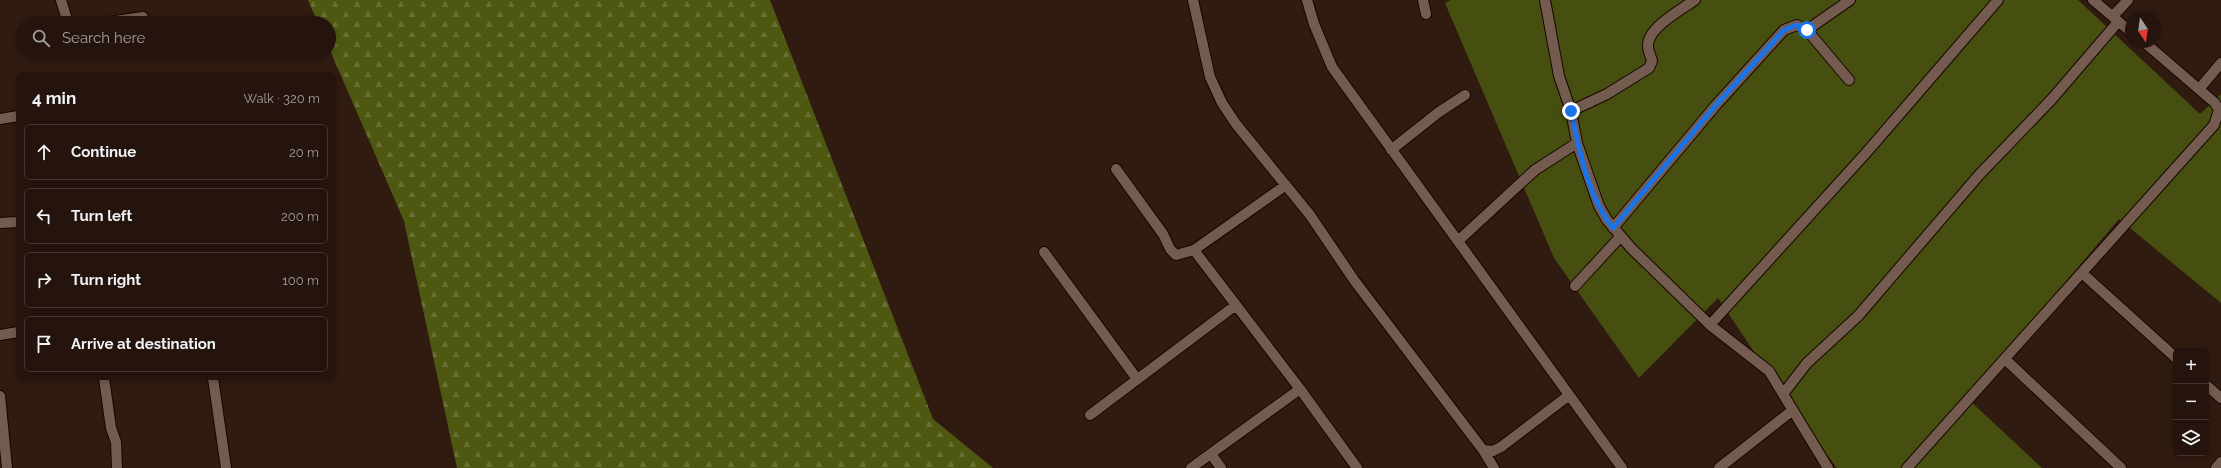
<!DOCTYPE html>
<meta charset="utf-8">
<style>
:root{--surface:#24140d;--page:#30211b;--text:#f1f3f6;--muted:#a39e9d;--line:#41332e}
body{margin:0;font-family:Raleway,sans-serif;background:var(--page);color:var(--text)}
.controls{position:absolute;right:12px;bottom:12px;display:grid;overflow:hidden;border-radius:6px;box-shadow:0 2px 6px #0003}
.controls button{width:36px;height:36px;display:grid;place-items:center;padding:0;border:0;border-bottom:1px solid var(--line);background:var(--surface);color:var(--text);font:20px sans-serif}
.compass{position:absolute;left:2125px;top:12px;width:36px;height:36px;border-radius:50%;background:var(--surface);box-shadow:0 2px 6px #0003;rotate:167deg}
.stop{position:absolute;width:12px;height:12px;margin:-9px;border:3px solid #1a73e8;border-radius:50%;background:#fff}
.stop.end{background:#1a73e8;border-color:#fff;box-shadow:0 1px 4px #0008}
.list{margin:0;padding:0;list-style:none}
h2{display:flex;justify-content:space-between;align-items:center;height:52px;margin:0;padding:0 16px;font-size:17px}
h2 small{font-size:13px;font-weight:400;color:var(--muted)}
.list li{display:grid;grid-template-columns:26px 1fr auto;gap:12px;align-items:center;box-sizing:border-box;height:56px;margin:0 8px 8px;padding:0 8px;border:1px solid var(--line);border-radius:6px}
.list b{display:block;font-size:15px;white-space:nowrap}
.list em{font-size:13px;font-style:normal;color:var(--muted)}
.icon{flex:none;width:22px;height:22px;fill:none;stroke:currentColor;stroke-width:2;stroke-linecap:round;stroke-linejoin:round}
.map{position:relative;flex:none;width:2221px;height:468px;overflow:hidden}
.search{position:absolute;background:var(--surface);box-shadow:0 2px 6px #0003;left:16px;top:16px;width:320px;height:44px;display:flex;align-items:center;gap:10px;box-sizing:border-box;padding:0 14px;border-radius:22px;color:var(--muted);font-size:15px}
.panel{position:absolute;background:var(--surface);box-shadow:0 2px 6px #0003;left:16px;top:72px;width:320px;height:308px;border-radius:6px}
.map>svg:first-child{display:block}
</style>
<div class="map">
<svg width="2221" height="468" viewBox="0 0 2221 468">
<defs>
<pattern id="forest-firs" width="22" height="20" patternUnits="userSpaceOnUse"><rect width="22" height="20" fill="#4e5811"/><path d="M5 1l3.5 6h-7zM16 11l3.5 6h-7z" fill="#687033"/></pattern>
</defs>
<rect width="100%" height="100%" fill="#301b11"/>
<!-- green -->
<path fill="#464f0f" d="M 1451,0 L 2078,0 L 2200,114 L 2221,94 L 2221,303 L 2119,219 L 1967,398 L 2042,468 L 1837,468 L 1793,410 L 1718,298 L 1639,378 L 1554,258 L 1445,3 Z"/>
<!-- forest -->
<path fill="url(#forest-firs)" d="M 308,0 L 770,0 L 933,419 L 993,468 L 457,468 L 404,221 L 329,48 L 329,23 L 318,23 Z"/>
<g fill="none" stroke-linecap="round" stroke-linejoin="round">
<!-- street casing -->
<g stroke="#170501" stroke-width="12">
<path id="street" d="M 61,0 L 68,23
M 1193,0 L 1210,77 L 1222,103 L 1236,124 L 1310,215 L 1354,280 L 1483,450 L 1493,451 L 1501,447 L 1568,396
M 1307,0 L 1314,24 L 1332,67 L 1622,468
M 1423,0 L 1426,14
M 1545,0 L 1559,76 L 1571,111 L 1577,143 L 1599,206 L 1607,220 L 1631,248 L 1710,325 L 1769,371 L 1828,468
M 2093,0 L 2131,32
M 2113,16 L 2128,0
M 102,23 L 143,17
M 1807,30 L 1850,0
M 2200,88 L 2221,63
M 1571,111 L 1607,94 L 1649,68 L 1652,61 C 1651,57 1648,51 1648,46 C 1647,28 1682,9 1695,0
M 0,119 L 18,116
M 1391,150 L 1439,112 L 1465,95
M 1116,169 L 1163,234 L 1170,249 L 1176,255 L 1194,250
M 1286,185 L 1194,250 L 1300,389 L 1357,468
M 0,223 L 18,222
M 1613,228 L 1716,105 L 1784,30 L 1797,25 L 1807,30 L 1849,80
M 1458,241 L 1535,170 L 1577,143
M 1044,252 L 1137,379
M 2082,273 L 2176,358
M 1575,286 L 1620,237
M 1710,325 L 1866,153 L 1998,0
M 0,335 L 18,332
M 2006,360 L 2121,468
M 104,378 L 111,428 L 116,442 L 117,468
M 213,378 L 226,468
M 2206,385 L 2221,398
M 1783,394 L 1807,363 L 1858,316 L 1979,175 L 2051,100 L 2118,22
M 0,396 L 7,468
M 1090,415 L 1236,305
M 1483,450 L 1494,468
M 1211,454 L 1221,468
M 1191,468 L 1300,389
M 1719,468 L 1793,410
M 1907,468 L 2214,125 L 2219,110 L 2215,103 L 2144,42
M 2216,468 L 2221,462"/>
</g>
<!-- street -->
<use href="#street" stroke="#745b4f" stroke-width="10"/>
</g>
<g fill="none" stroke-linecap="round" stroke-linejoin="round">
<!-- route -->
<path stroke="#1a73e8" stroke-width="5" d="M 1571,111 C 1579,150 1588,197 1613,228 L 1716,105 L 1784,30 L 1797,25 L 1807,30"/>
</g>
</svg>
<div class="controls">
<button>+</button>
<button>−</button>
<button><svg class="icon" aria-label="layers" viewBox="0 0 24 24"><path d="M12 4l9 5-9 5-9-5zM3 14l9 5 9-5"/></svg></button>
</div>
<svg class="compass" viewBox="-18 -18 36 36"><path d="M0-13l5 13h-10z" fill="#e53935"/><path d="M0 13l5-13h-10z" fill="#a39e9d"/></svg>
<div class="stop" style="left:1807px;top:30px"></div>
<div class="stop end" style="left:1571px;top:111px"></div>
<div class="search"><svg class="icon" aria-label="search" viewBox="0 0 24 24"><circle cx="10" cy="10" r="6"/><path d="M15 15l6 6"/></svg>Search here</div>
<section class="panel">
<h2>4 min<small>Walk · 320 m</small></h2>
<ul class="list">
<li><svg class="icon" aria-label="ahead" viewBox="0 0 24 24"><path d="M12 20V5M6 11l6-6 6 6"/></svg><div><b>Continue</b></div><em>20 m</em></li>
<li><svg class="icon" aria-label="left" viewBox="0 0 24 24"><path d="M17 20v-9H6M10 6l-5 5 5 5"/></svg><div><b>Turn left</b></div><em>200 m</em></li>
<li><svg class="icon" aria-label="right" viewBox="0 0 24 24"><path d="M7 20v-9h11M14 6l5 5-5 5"/></svg><div><b>Turn right</b></div><em>100 m</em></li>
<li><svg class="icon" aria-label="arrive" viewBox="0 0 24 24"><path d="M6 21V4h12l-3 4 3 4H6"/></svg><div><b>Arrive at destination</b></div></li>
</ul>
</section>
</div>
